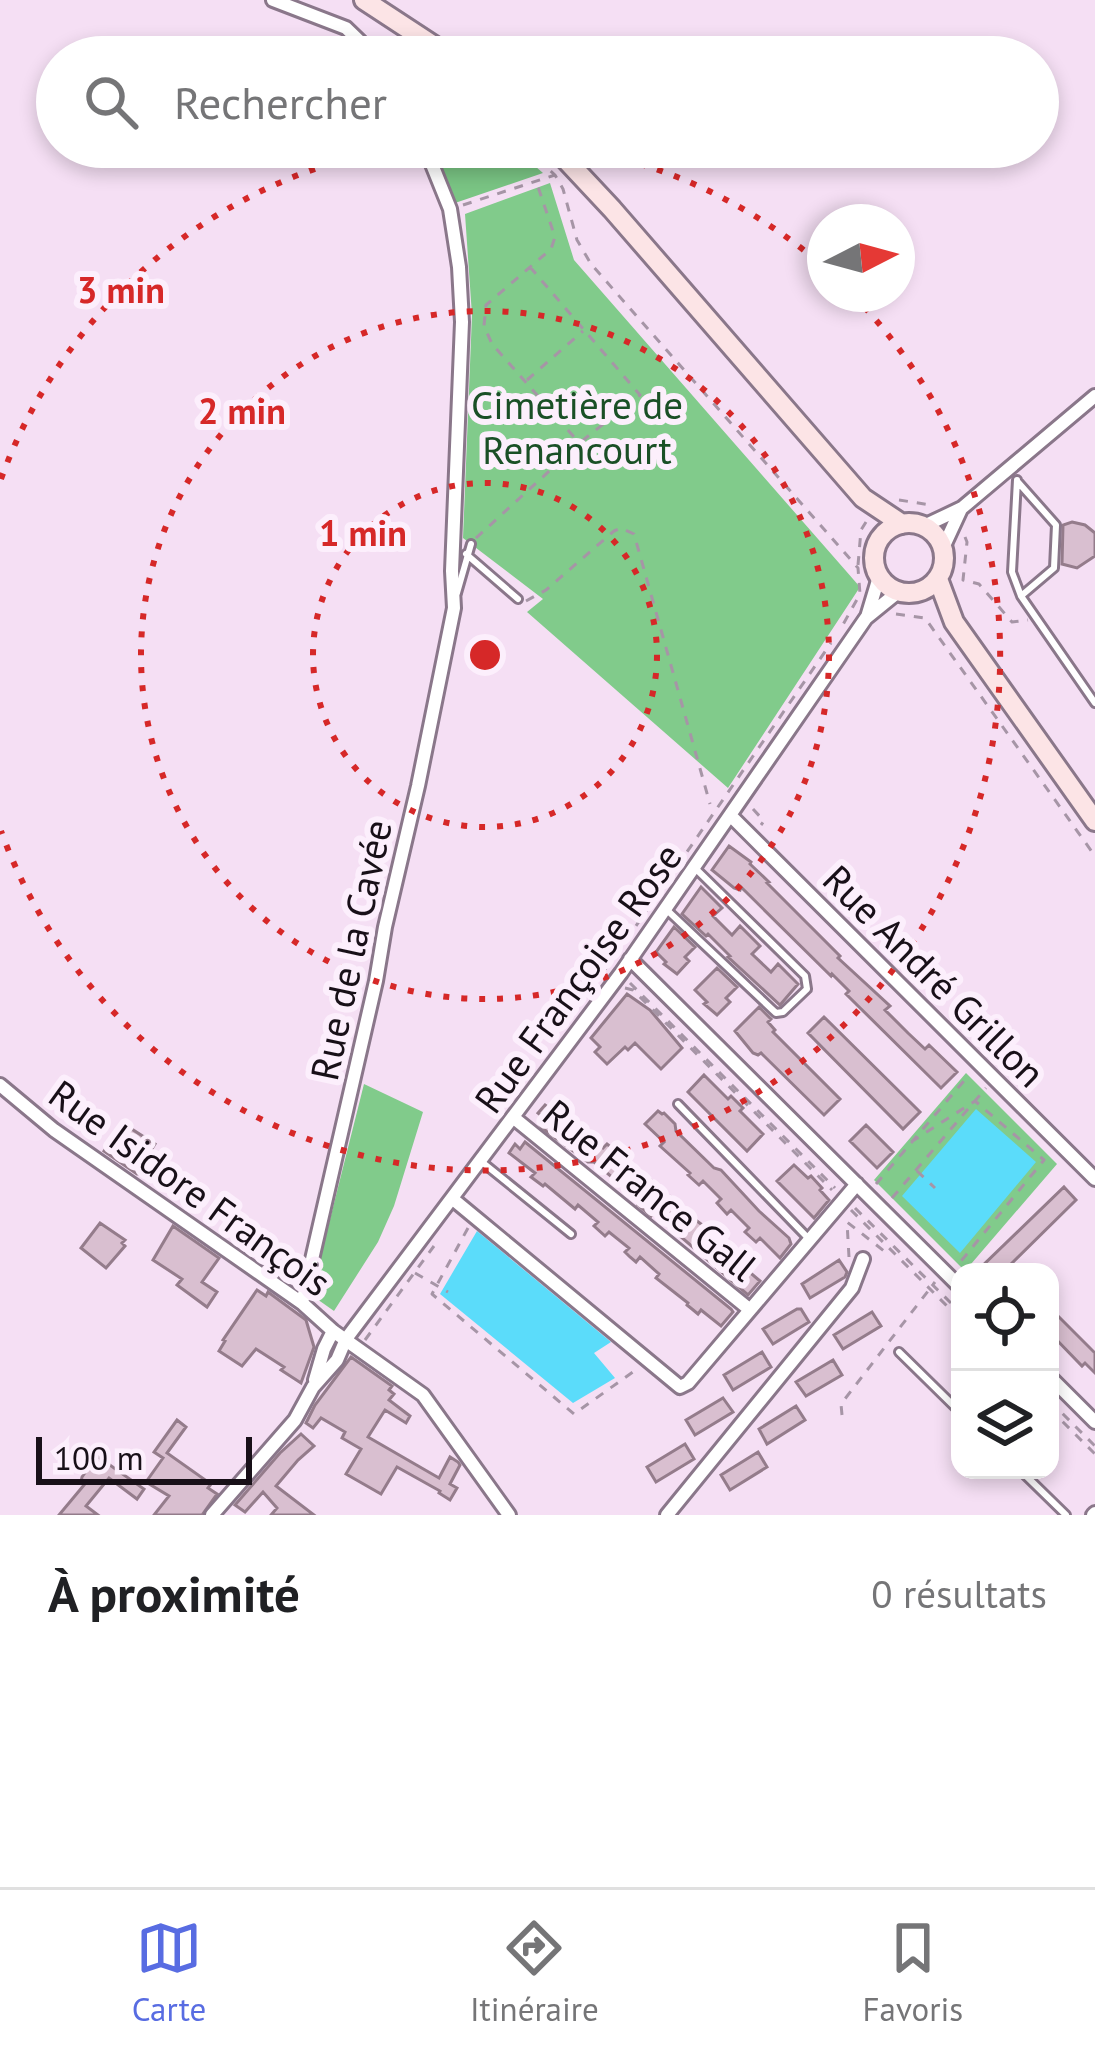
<!DOCTYPE html>
<html lang="fr">
<meta charset="utf-8">
<style>
:root{--surface:#fff;--page:#f6f6f6;--text:#202124;--muted:#757577;--line:#e0e0e0;--accent:#586ce2}
body{margin:0;font-family:"PT Sans",sans-serif;background:var(--page);color:var(--text)}
.controls{position:absolute;right:36px;bottom:36px;display:grid;overflow:hidden;border-radius:24px;box-shadow:0 6px 18px #0003}
.controls button{width:108px;height:108px;display:grid;place-items:center;padding:0;border:0;border-bottom:3px solid var(--line);background:var(--surface);color:var(--text);font:60px sans-serif}
.compass{position:absolute;left:807px;top:204px;width:108px;height:108px;border-radius:50%;background:var(--surface);box-shadow:0 6px 18px #0003;rotate:84deg}
.scale{position:absolute;left:36px;bottom:30px;width:216px;box-sizing:border-box;padding-left:12px;border:6px solid #181018;border-top:0;font-size:33px;line-height:42px;white-space:nowrap;color:#181018;-webkit-text-stroke:9px #fceffc;paint-order:stroke}
.list{margin:0;padding:0;list-style:none}
h2{display:flex;justify-content:space-between;align-items:center;height:156px;margin:0;padding:0 48px;font-size:51px}
h2 small{font-size:39px;font-weight:400;color:var(--muted)}
.icon{flex:none;width:66px;height:66px;fill:none;stroke:currentColor;stroke-width:2;stroke-linecap:round;stroke-linejoin:round}
.map{position:relative;flex:none;width:1095px;height:1515px;overflow:hidden}
.search{position:absolute;background:var(--surface);box-shadow:0 6px 18px #0003;left:36px;right:36px;top:36px;height:132px;display:flex;align-items:center;gap:30px;box-sizing:border-box;padding:0 42px;border-radius:66px;color:var(--muted);font-size:45px}
.sheet{height:372px;background:var(--surface)}
nav{display:flex;justify-content:space-around;align-items:center;box-sizing:border-box;height:168px;border-top:3px solid var(--line);background:var(--surface);font-size:33px;color:var(--muted)}
nav a{display:grid;justify-items:center;gap:6px}
nav .on{color:var(--accent)}
.map>svg:first-child{display:block}
</style>
<div class="map">
<svg width="1095" height="1515" viewBox="0 0 1095 1515">
<rect width="100%" height="100%" fill="#f5dff4"/>
<!-- green -->
<path fill="#81cb8b" d="M 550,183 L 574,260 L 860,587 L 728,788 L 527,612 L 543,599 L 463,538 L 472,315 L 465,214 Z
M 966,1073 L 1057,1164 L 965,1271 L 874,1180 Z
M 364,1084 L 423,1112 L 394,1206 L 378,1242 L 334,1311 L 317,1299 L 317,1271 Z"/>
<!-- forest -->
<path fill="#7ac584" d="M 433,147 L 513,147 L 543,173 L 455,203 Z"/>
<!-- water -->
<path fill="#5bdcfa" d="M 976,1109 L 1036,1162 L 960,1253 L 902,1196 Z
M 477,1231 L 611,1342 L 594,1353 L 615,1378 L 573,1403 L 440,1294 Z"/>
<!-- building -->
<path fill="#d9bfd0" stroke="#947c8b" stroke-width="3" d="M 1072,522 L 1085,525 L 1095,533 L 1095,556 L 1077,568 L 1062,564 L 1063,525 Z
M 729,846 L 751,862 L 750,864 L 769,882 L 767,883 L 840,956 L 838,958 L 890,1006 L 885,1010 L 908,1033 L 925,1049 L 929,1045 L 957,1072 L 941,1088 L 846,994 L 849,991 L 832,974 L 831,976 L 741,887 L 740,890 L 734,888 L 712,870 Z
M 701,887 L 722,908 L 713,916 L 732,935 L 740,926 L 760,946 L 752,954 L 771,972 L 778,964 L 798,984 L 780,1005 L 728,957 L 730,956 L 708,934 L 706,936 L 682,914 Z
M 674,927 L 695,947 L 685,957 L 689,961 L 677,974 L 664,964 L 666,962 L 656,952 Z
M 717,968 L 737,987 L 726,998 L 730,1002 L 717,1015 L 704,1004 L 707,1002 L 695,990 Z
M 627,994 L 650,1010 L 682,1048 L 661,1069 L 635,1043 L 628,1050 L 625,1047 L 607,1064 L 595,1052 L 600,1047 L 591,1038 Z
M 759,1007 L 771,1019 L 768,1022 L 775,1030 L 773,1032 L 840,1099 L 824,1115 L 761,1053 L 758,1055 L 753,1053 L 735,1031 Z
M 824,1017 L 920,1112 L 903,1129 L 808,1033 Z
M 704,1075 L 728,1099 L 731,1096 L 743,1108 L 740,1111 L 763,1134 L 747,1151 L 688,1092 Z
M 545,1105 L 571,1124 L 574,1120 L 586,1129 L 583,1133 L 603,1148 L 607,1144 L 621,1155 L 620,1157 L 652,1181 L 648,1186 L 668,1202 L 671,1197 L 682,1207 L 681,1209 L 713,1233 L 709,1238 L 729,1254 L 735,1252 L 744,1259 L 740,1264 L 760,1281 L 748,1295 L 657,1216 L 653,1213 L 651,1216 L 638,1205 L 640,1203 L 637,1198 L 594,1162 L 588,1162 L 542,1128 L 539,1123 L 543,1117 L 538,1113 Z
M 658,1111 L 662,1114 L 664,1113 L 675,1124 L 676,1131 L 714,1168 L 721,1170 L 759,1211 L 789,1238 L 791,1244 L 780,1258 L 760,1238 L 756,1242 L 745,1232 L 749,1228 L 731,1210 L 727,1214 L 717,1203 L 721,1199 L 703,1181 L 699,1185 L 688,1175 L 690,1173 L 660,1146 L 664,1142 L 645,1124 Z
M 866,1125 L 893,1152 L 877,1168 L 850,1141 Z
M 119,1128 L 129,1132 L 130,1128 L 155,1144 L 150,1152 L 154,1154 L 142,1174 L 137,1174 L 104,1151 Z
M 525,1142 L 731,1309 L 733,1312 L 721,1326 L 701,1310 L 698,1314 L 692,1309 L 687,1305 L 688,1303 L 656,1278 L 659,1274 L 640,1257 L 636,1262 L 630,1257 L 625,1252 L 629,1248 L 609,1232 L 605,1236 L 594,1226 L 598,1222 L 578,1205 L 575,1209 L 545,1184 L 543,1186 L 531,1177 L 535,1173 L 509,1153 L 515,1144 L 520,1149 Z
M 794,1165 L 808,1178 L 811,1176 L 822,1188 L 820,1190 L 829,1200 L 814,1218 L 777,1181 Z
M 1064,1187 L 1076,1200 L 1003,1272 L 976,1272 Z
M 100,1223 L 125,1240 L 122,1243 L 125,1246 L 106,1268 L 81,1248 Z
M 173,1226 L 219,1258 L 202,1282 L 217,1292 L 207,1307 L 177,1285 L 182,1279 L 153,1260 Z
M 839,1260 L 847,1272 L 845,1277 L 810,1298 L 802,1284 Z
M 257,1290 L 266,1296 L 268,1292 L 306,1320 L 314,1347 L 301,1383 L 281,1370 L 284,1367 L 256,1349 L 242,1366 L 219,1351 L 225,1341 L 223,1340 Z
M 1050,1308 L 1095,1353 L 1095,1373 L 1085,1363 L 1082,1366 L 1050,1333 Z
M 797,1309 L 801,1309 L 809,1322 L 773,1344 L 763,1329 Z
M 872,1312 L 881,1326 L 843,1349 L 834,1335 Z
M 762,1352 L 771,1367 L 733,1390 L 724,1375 Z
M 351,1357 L 392,1386 L 389,1390 L 394,1394 L 389,1400 L 410,1416 L 406,1423 L 385,1410 L 368,1437 L 439,1478 L 450,1457 L 458,1462 L 460,1465 L 450,1484 L 457,1488 L 450,1500 L 439,1493 L 440,1491 L 397,1467 L 381,1494 L 346,1474 L 361,1449 L 342,1438 L 345,1432 L 321,1418 L 313,1428 L 306,1423 L 315,1405 Z
M 833,1360 L 842,1375 L 806,1396 L 796,1382 Z
M 723,1398 L 733,1412 L 695,1435 L 686,1420 Z
M 796,1406 L 805,1420 L 767,1444 L 759,1429 Z
M 177,1420 L 186,1427 L 167,1453 L 211,1484 L 208,1488 L 217,1494 L 202,1515 L 154,1515 L 169,1496 L 146,1482 L 163,1458 L 154,1452 Z
M 301,1434 L 314,1446 L 298,1460 L 276,1486 L 314,1515 L 271,1515 L 277,1508 L 263,1492 L 245,1512 L 235,1505 L 280,1453 Z
M 685,1444 L 694,1459 L 656,1482 L 647,1467 Z
M 758,1452 L 767,1467 L 730,1490 L 721,1475 Z
M 97,1456 L 144,1489 L 137,1499 L 109,1478 L 86,1506 L 98,1515 L 59,1515 L 84,1485 L 81,1482 L 82,1477 Z"/>
<g fill="none" stroke-linecap="round" stroke-linejoin="round">
<!-- service casing -->
<g stroke="#8a778a" stroke-width="12">
<path id="service" d="M 1017,480 L 1012,572 L 1021,596 L 1095,703
M 1017,481 L 1056,525 L 1054,568 L 1021,596
M 466,554 L 518,599
M 457,593 L 471,544
M 668,911 L 776,1013 L 783,1012 L 807,989 L 805,976 L 695,868
M 678,1104 L 809,1239
M 482,1162 L 571,1234
M 899,1352 L 960,1412
M 1020,1470 L 1066,1515"/>
</g>
<!-- minor casing -->
<g stroke="#8a778a" stroke-width="18">
<path id="minor" d="M 273,0 L 346,28 L 376,57
M 924,526 L 962,508 L 1095,396
M 943,548 L 961,509
M 867,617 L 879,577
M 731,816 L 1095,1179
M 630,959 L 960,1287
M 0,1085 L 54,1130 L 302,1303 L 333,1331 L 423,1395 L 509,1515
M 514,1118 L 749,1309
M 454,1200 L 680,1387 L 688,1383 L 857,1184
M 302,1303 L 376,981 L 385,927 L 418,786 L 454,608 L 452,571 L 462,322 L 459,267 L 450,209 L 425,147
M 1050,1377 L 1095,1422
M 315,1380 L 324,1349 L 333,1331
M 212,1515 L 295,1420 L 313,1387 L 337,1360 L 346,1339 L 621,973 L 866,618 L 898,592
M 667,1515 L 852,1288 L 863,1259
M 1093,1515 L 1095,1513"/>
</g>
<!-- secondary casing -->
<g stroke="#8a778a" stroke-width="24">
<path id="secondary" d="M 364,0 L 451,57
M 554,147 L 612,209 L 863,498 L 902,524
M874 558a35 35 0 1 1 70 0a35 35 0 1 1-70 0Z
M 938,579 L 954,622 L 1095,821"/>
</g>
<!-- path -->
<path stroke="#a695a6" stroke-width="3" stroke-dasharray="9 9" stroke-linecap="butt" d="M 401,57 L 410,54 L 415,57
M 524,147 L 555,175 L 563,189 L 577,240 L 591,264 L 858,568 L 860,594 L 840,630
M 463,205 L 555,175
M 530,267 L 640,395 L 582,441 L 574,437 L 492,344 L 484,326 L 486,305 L 551,249 L 555,237 L 536,181
M 527,380 L 583,331
M 899,500 L 931,505
M 965,537 L 967,542 L 963,580 L 979,584 L 1012,622 L 1028,620
M 476,538 L 580,443
M 858,565 L 861,530 L 866,522
M 526,601 L 546,590 L 614,531 L 621,528 L 634,534 L 710,804
M 896,614 L 925,618 L 1095,856
M 753,809 L 764,821 L 761,825
M 630,983 L 835,1188
M 625,988 L 633,990 L 832,1190
M 551,1042 L 620,949 L 831,643
M 911,1142 L 975,1101 L 1044,1160 L 957,1266
M 917,1171 L 935,1188
M 876,1184 L 969,1075
M 892,1198 L 986,1088
M 855,1208 L 960,1312
M 851,1210 L 960,1319
M 468,1228 L 432,1294 L 574,1414 L 637,1369
M 849,1257 L 847,1222 L 884,1251
M 415,1273 L 448,1292
M 365,1340 L 434,1246
M 1050,1401 L 1095,1446
M 1050,1409 L 1095,1454
M 842,1415 L 841,1404 L 935,1282"/>
<!-- service -->
<use href="#service" stroke="#fff" stroke-width="6"/>
<!-- minor -->
<use href="#minor" stroke="#fff" stroke-width="12"/>
<!-- secondary -->
<use href="#secondary" stroke="#fce4e6" stroke-width="18"/>
</g>
<!-- distance rings -->
<g fill="none" stroke="#d62828" stroke-width="6" stroke-dasharray="6 12">
<circle cx="485" cy="655" r="172"/>
<circle cx="485" cy="655" r="344"/>
<path d="M1 479A515 515 0 0 1 400 147M570 147A515 515 0 0 1 823 266M852 294A515 515 0 1 1 1 831"/>
</g>
<g text-anchor="middle" stroke-width="12" stroke-linejoin="round" paint-order="stroke">
<!-- park labels -->
<g font-size="39" fill="#1a5026" stroke="#fceffc">
<text x="577" y="419">Cimetière de<tspan x="577" dy="45">Renancourt</tspan></text>
</g>
<!-- street labels -->
<g font-size="39" fill="#181018" stroke="#fceffc">
<text transform="translate(351 950) rotate(-78)" y="14">Rue de la Cavée</text>
<text transform="translate(934 976) rotate(45)" y="14">Rue André Grillon</text>
<text transform="translate(578 978) rotate(-54)" y="14">Rue Françoise Rose</text>
<text transform="translate(190 1188) rotate(36)" y="14">Rue Isidore François</text>
<text transform="translate(650 1190) rotate(39)" y="14">Rue France Gall</text>
</g>
</g>
<circle cx="485" cy="655" r="18" fill="#d62828" stroke="#fceffc" stroke-width="6"/>
<g font-size="36" text-anchor="middle" font-weight="bold" fill="#d62828" stroke="#fceffc" stroke-width="12" stroke-linejoin="round" paint-order="stroke">
<text x="121" y="303">3 min</text>
<text x="242" y="424">2 min</text>
<text x="363" y="546">1 min</text>
</g>
</svg>
<div class="controls">
<button><svg class="icon" aria-label="locate" viewBox="0 0 24 24"><circle cx="12" cy="12" r="6"/><path d="M12 2v4M12 18v4M2 12h4M18 12h4"/></svg></button>
<button><svg class="icon" aria-label="layers" viewBox="0 0 24 24"><path d="M12 4l9 5-9 5-9-5zM3 14l9 5 9-5"/></svg></button>
</div>
<svg class="compass" viewBox="-18 -18 36 36"><path d="M0-13l5 13h-10z" fill="#e53935"/><path d="M0 13l5-13h-10z" fill="#757577"/></svg>
<div class="scale">100 m</div>
<div class="search"><svg class="icon" aria-label="search" viewBox="0 0 24 24"><circle cx="10" cy="10" r="6"/><path d="M15 15l6 6"/></svg>Rechercher</div>
</div>
<section class="sheet">
<h2>À proximité<small>0 résultats</small></h2>
<ul class="list">
</ul>
</section>
<nav>
<a class="on"><svg class="icon" aria-label="map" viewBox="0 0 24 24"><path d="M3 6l6-2 6 2 6-2v14l-6 2-6-2-6 2zM9 4v14M15 6v14"/></svg>Carte</a>
<a><svg class="icon" aria-label="directions" viewBox="0 0 24 24"><path d="M12 3l9 9-9 9-9-9zM9 14v-3h6M13 9l2 2-2 2"/></svg>Itinéraire</a>
<a><svg class="icon" aria-label="saved" viewBox="0 0 24 24"><path d="M7 4h10v16l-5-4-5 4z"/></svg>Favoris</a>
</nav>
